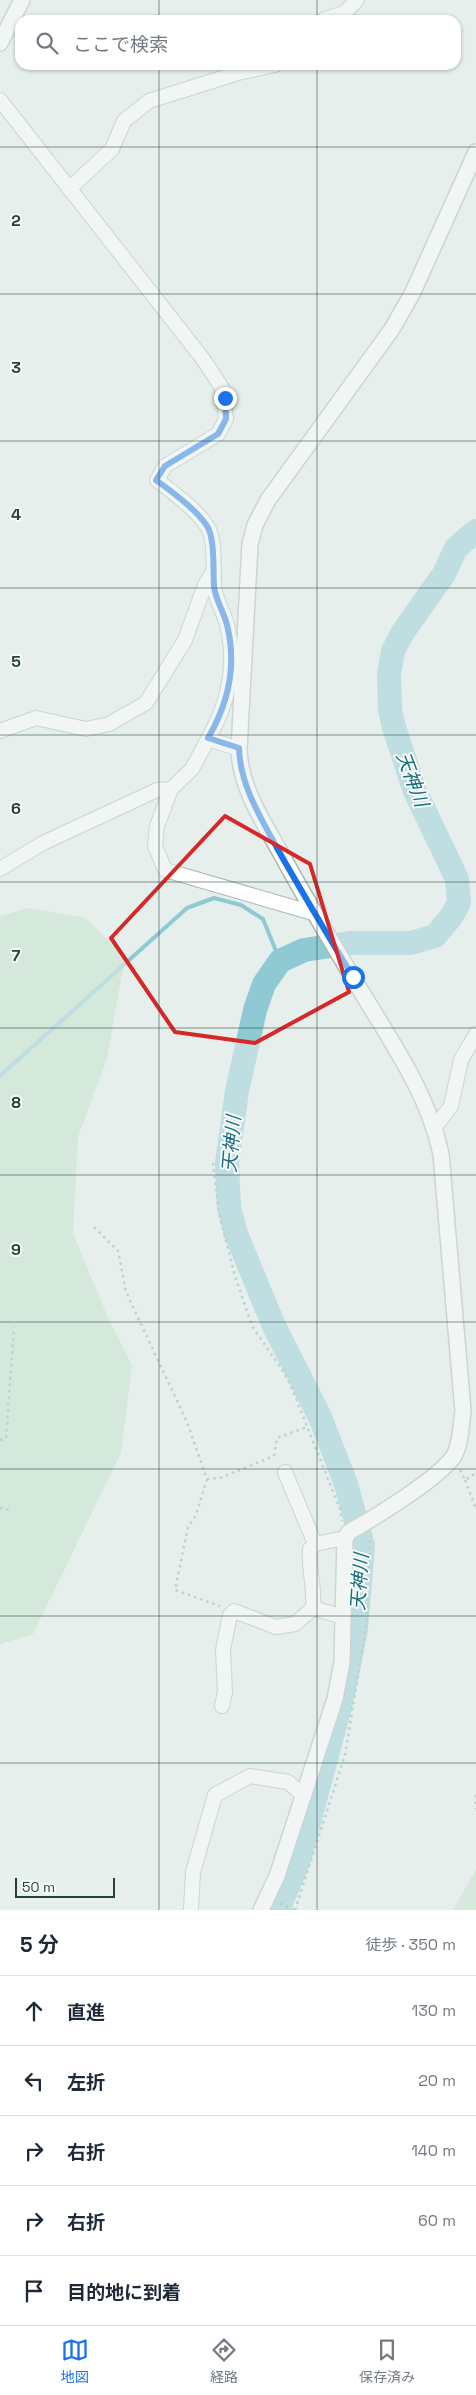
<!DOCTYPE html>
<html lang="ja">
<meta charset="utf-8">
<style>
:root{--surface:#fff;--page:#f2f2f3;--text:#1f2937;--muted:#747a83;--line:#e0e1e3;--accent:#1a73e8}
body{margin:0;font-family:"Space Grotesk","Noto Sans JP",sans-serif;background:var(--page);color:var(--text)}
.scale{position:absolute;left:15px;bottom:12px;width:100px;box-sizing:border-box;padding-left:5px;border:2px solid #24423a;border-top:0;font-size:14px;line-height:18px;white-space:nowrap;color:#24423a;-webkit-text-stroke:4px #f7fbf9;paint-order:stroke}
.stop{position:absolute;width:15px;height:15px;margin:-11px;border:4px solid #1a73e8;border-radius:50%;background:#fff}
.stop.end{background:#1a73e8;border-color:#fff;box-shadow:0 1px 5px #0008}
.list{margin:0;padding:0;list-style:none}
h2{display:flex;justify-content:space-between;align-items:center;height:65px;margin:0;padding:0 20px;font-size:21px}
h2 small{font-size:16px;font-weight:400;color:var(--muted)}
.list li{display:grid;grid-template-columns:32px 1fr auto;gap:15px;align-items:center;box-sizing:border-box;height:70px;padding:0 20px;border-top:1px solid var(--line)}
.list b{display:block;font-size:19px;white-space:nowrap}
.list em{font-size:16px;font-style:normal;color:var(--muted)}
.icon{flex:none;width:28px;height:28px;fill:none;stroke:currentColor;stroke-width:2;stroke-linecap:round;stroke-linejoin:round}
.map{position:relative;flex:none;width:476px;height:1910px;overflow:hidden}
.search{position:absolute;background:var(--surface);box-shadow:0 1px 4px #0004;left:15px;right:15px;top:15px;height:55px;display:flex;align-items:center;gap:12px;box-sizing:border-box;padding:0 18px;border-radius:15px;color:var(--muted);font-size:19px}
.sheet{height:415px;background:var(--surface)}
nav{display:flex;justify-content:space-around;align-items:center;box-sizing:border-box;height:70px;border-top:1px solid var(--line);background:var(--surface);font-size:14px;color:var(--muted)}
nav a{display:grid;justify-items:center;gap:2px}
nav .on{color:var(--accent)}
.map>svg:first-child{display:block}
</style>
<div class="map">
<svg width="476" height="1910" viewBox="0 0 476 1910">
<rect width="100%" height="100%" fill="#e6efeb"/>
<!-- green -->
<path fill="#bfe0c8" d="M 29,908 L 85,918 L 125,956 L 107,1059 L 78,1137 L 73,1233 L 108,1318 L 132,1365 L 121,1453 L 33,1634 L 0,1644 L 0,916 Z
M 476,1869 L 476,1910 L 453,1910 L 454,1908 Z"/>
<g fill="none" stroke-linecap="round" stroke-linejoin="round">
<!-- stream -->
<path stroke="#8ec9d4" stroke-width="4" d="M 0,1076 L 187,908 L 214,898 L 241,905 L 263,919 L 280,961"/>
<!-- river -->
<path stroke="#8ec9d4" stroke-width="24" d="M 278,1910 L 299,1860 L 341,1703 L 356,1629 L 363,1546 L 346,1484 L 320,1417 L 274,1326 L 236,1234 L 229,1208 L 227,1163 L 237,1091 L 255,1010 L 264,984 L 280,961 L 304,950 L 350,943 L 411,943 L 435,936 L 451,917 L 459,903 L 457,879 L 414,789 L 394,727 L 390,710 L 389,674 L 393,651 L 403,632 L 444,574 L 456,548 L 476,531"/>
<!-- minor casing -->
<g stroke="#a8b8b2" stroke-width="16">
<path id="minor" d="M 323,20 L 344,13 L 357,0
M 0,100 L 203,359 L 222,388 L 226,419 L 218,434 L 165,466 L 157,480 C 172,492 196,509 207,526 C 216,538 213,571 214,586 C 215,599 224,612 227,625 C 237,665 228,704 208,739
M 69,189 L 112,149 L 124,121 L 149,101 L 238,73 L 275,65
M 0,731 L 36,718 L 86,729 L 109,724 L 146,703 L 185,640 L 205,585 L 213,572
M 239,749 L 208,739 L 192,769 L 171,789 L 157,826 L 155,846 L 165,870 L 313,913
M 0,869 L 43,843 L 157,790 L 171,789
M 435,1127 L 451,1106 L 461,1060 L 476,1034
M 285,1472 L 315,1544
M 313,1608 C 315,1586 308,1568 310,1549 L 315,1544 L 345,1538
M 222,1706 L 225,1692 L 223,1650 L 230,1615 L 234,1611 L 276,1627 L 295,1624 L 313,1608 L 343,1617
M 191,1910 L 193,1872 L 215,1795 L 250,1776 L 288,1782 L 304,1796"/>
</g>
<!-- tertiary casing -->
<g stroke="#a8b8b2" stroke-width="18">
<path id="tertiary" d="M 261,1910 L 277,1876 L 335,1699 L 342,1662 L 345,1538 L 349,1532 C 374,1518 438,1479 454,1456 C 461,1443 461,1425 463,1411 L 441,1154 C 429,1098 397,1050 367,1001 C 337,951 307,902 279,850 C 261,818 240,786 239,749 L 250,544 L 255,525 L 268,500 L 392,329 L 413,292 L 476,152"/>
</g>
<!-- secondary casing -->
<g stroke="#a4bbb3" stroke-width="18">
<path id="secondary" d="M 0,43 L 22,0"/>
</g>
<!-- path -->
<path stroke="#86b3a5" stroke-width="2.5" stroke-dasharray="2.5 4" stroke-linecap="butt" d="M 213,1163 L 219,1214 L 235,1276 L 252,1326 L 283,1371 L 291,1386 L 340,1509 L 342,1521
M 94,1227 L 118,1251 L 126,1292 L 187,1422 L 207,1479 L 220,1478 L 274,1456 L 277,1438 L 307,1427
M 0,1440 L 6,1438 L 14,1327
M 460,1470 L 465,1480 L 476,1473
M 207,1479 L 196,1515 L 188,1527 L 175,1590 L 220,1606
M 465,1480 L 476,1509
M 0,1508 L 11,1510
M 476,1795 L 476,1809
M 280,1903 L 294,1910
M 295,1910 L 345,1755 L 367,1620 L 370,1536"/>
<!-- minor -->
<use href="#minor" stroke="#fff" stroke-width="14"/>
<!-- tertiary -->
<use href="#tertiary" stroke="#fff" stroke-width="15"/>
<!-- secondary -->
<use href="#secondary" stroke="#fff" stroke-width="15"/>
</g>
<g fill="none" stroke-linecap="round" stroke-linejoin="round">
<!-- route -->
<path stroke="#1a73e8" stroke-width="6" d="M 225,398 L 226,419 L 218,434 L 165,466 L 156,480 C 172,492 196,509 207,526 C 215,537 213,572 214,586 C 215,599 224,612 227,625 C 237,665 228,704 208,738 L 239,748 C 240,785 260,816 277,848 C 301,891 327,934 353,977"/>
</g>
<!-- marked area -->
<path d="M0 0H476V1910H0ZM 225,816 L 310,864 L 349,992 L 255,1043 L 175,1032 L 111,938 Z" fill="#e6efeb" fill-opacity=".55" fill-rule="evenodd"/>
<path fill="none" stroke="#d62828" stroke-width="4" stroke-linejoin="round" d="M 225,816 L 310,864 L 349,992 L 255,1043 L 175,1032 L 111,938 Z"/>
<!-- grid -->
<path fill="none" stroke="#24423a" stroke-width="1" stroke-opacity="0.55" d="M 159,0 L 159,20M 317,0 L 317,20M 159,65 L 159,1910M 317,65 L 317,1910M 0,147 L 476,147M 0,294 L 476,294M 0,441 L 476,441M 0,588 L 476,588M 0,735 L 476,735M 0,882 L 476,882M 0,1028 L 476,1028M 0,1175 L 476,1175M 0,1322 L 476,1322M 0,1469 L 476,1469M 0,1616 L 476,1616M 0,1763 L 476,1763"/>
<g text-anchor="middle" stroke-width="4" stroke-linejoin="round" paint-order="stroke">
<!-- water labels -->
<g font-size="19" font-style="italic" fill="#1c6f80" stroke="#f7fbf9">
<text transform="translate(413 779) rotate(69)" y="7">天神川</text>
<text transform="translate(231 1144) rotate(-85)" y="7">天神川</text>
<text transform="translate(359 1582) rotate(-86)" y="7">天神川</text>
</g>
</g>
<g font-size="16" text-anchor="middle" font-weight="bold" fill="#24423a" stroke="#f7fbf9" stroke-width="4" stroke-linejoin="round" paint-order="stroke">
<text x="16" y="226">2</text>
<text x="16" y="373">3</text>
<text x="16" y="520">4</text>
<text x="16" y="667">5</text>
<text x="16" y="814">6</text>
<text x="16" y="961">7</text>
<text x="16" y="1108">8</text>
<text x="16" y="1255">9</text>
</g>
</svg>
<div class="scale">50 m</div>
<div class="stop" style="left:353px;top:977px"></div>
<div class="stop end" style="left:225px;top:398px"></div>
<div class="search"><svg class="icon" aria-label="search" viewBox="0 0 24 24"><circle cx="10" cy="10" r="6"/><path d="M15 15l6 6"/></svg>ここで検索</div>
</div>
<section class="sheet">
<h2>5 分<small>徒歩 · 350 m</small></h2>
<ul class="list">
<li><svg class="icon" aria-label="ahead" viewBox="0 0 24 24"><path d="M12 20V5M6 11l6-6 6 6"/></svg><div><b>直進</b></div><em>130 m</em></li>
<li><svg class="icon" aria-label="left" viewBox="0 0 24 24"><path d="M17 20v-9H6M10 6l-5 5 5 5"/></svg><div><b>左折</b></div><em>20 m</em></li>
<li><svg class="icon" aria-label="right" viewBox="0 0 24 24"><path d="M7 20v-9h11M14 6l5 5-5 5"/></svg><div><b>右折</b></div><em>140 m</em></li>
<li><svg class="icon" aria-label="right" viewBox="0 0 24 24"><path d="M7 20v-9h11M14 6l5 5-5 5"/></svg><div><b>右折</b></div><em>60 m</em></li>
<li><svg class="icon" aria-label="arrive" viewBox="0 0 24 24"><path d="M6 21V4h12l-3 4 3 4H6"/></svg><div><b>目的地に到着</b></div></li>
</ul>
</section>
<nav>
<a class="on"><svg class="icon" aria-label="map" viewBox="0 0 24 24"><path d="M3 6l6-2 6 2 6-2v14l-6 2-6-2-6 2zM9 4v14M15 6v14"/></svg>地図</a>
<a><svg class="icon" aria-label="directions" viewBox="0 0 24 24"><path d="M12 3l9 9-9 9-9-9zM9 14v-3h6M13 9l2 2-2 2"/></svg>経路</a>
<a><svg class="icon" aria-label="saved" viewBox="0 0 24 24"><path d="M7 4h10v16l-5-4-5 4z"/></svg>保存済み</a>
</nav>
